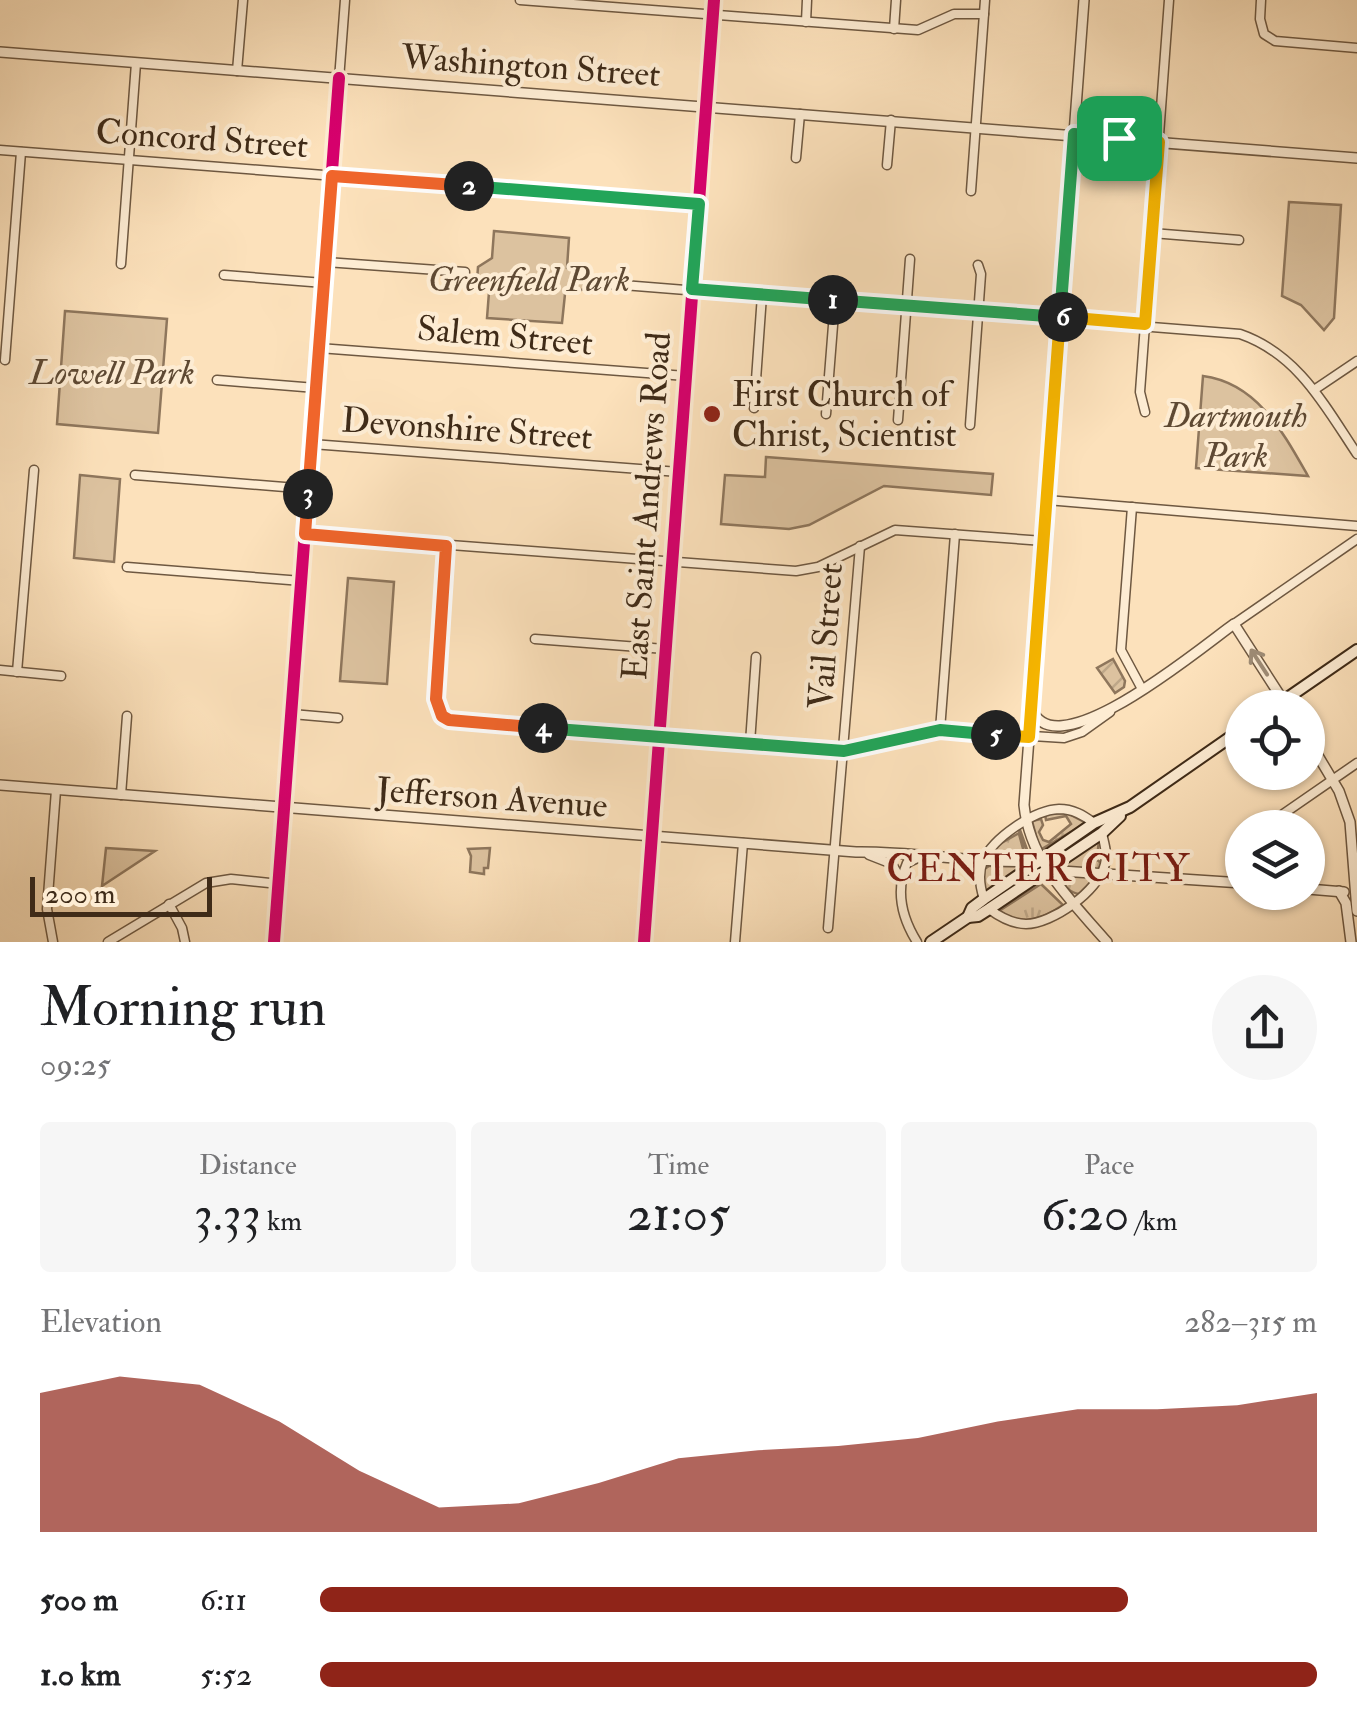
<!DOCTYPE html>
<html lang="en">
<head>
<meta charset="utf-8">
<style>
	:root { --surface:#fff; --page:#f6f6f6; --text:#202124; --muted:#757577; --accent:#8f2418 }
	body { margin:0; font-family:"IM FELL Double Pica",serif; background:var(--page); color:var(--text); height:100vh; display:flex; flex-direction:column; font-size:38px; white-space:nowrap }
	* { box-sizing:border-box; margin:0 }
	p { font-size:32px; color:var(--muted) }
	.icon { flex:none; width:55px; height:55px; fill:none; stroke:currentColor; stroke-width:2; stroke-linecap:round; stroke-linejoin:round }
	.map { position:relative; height:942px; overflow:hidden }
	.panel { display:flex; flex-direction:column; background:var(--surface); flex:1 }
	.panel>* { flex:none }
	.fabs { position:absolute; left:1225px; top:690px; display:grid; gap:20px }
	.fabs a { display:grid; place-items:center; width:100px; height:100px; border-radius:50%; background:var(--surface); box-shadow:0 2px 8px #0004; font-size:50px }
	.scale { position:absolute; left:30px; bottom:25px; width:182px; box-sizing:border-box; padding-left:10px; border:5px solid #3f2b18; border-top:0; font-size:28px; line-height:35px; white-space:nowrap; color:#3f2b18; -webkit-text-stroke:8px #fdecd3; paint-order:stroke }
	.pin { position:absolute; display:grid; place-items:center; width:85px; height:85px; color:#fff; margin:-42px; border-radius:20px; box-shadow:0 5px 15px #0006 }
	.km { position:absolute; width:50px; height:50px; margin:-25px; border-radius:50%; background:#222; color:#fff; font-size:28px; line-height:50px; text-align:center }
	.round { display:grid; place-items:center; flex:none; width:105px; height:105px; border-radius:52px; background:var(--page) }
	.head { display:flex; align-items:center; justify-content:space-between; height:170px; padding:0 40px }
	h1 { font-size:55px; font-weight:600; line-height:75px }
	.figures { display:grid; grid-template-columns:repeat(3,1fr); gap:15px; height:170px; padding:10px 40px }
	.figures div { display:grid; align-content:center; border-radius:10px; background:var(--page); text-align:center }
	.figures b { font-size:50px; font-weight:600 }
	.figures small { font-size:28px; font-weight:400 }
	.figures p { font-size:28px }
	.chart { height:280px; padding:20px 40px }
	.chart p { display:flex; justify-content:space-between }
	.chart svg { width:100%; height:180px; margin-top:10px; fill:var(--accent); opacity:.7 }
	ul { padding:0 40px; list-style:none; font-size:32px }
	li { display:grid; grid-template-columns:160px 120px 1fr; align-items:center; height:75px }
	li i { height:25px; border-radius:12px; background:var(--accent) }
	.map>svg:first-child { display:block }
	.grass { fill:url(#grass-tufts); stroke:#8e765c; stroke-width:2.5 }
	.park { fill:#dcc29f; stroke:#8e765c; stroke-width:2.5 }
	.garden { fill:url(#garden-furrows); stroke:#8e765c; stroke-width:2.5 }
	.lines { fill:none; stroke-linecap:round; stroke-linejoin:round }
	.minor-casing { stroke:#6e5841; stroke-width:11 }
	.tertiary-casing { stroke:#6e5841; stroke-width:12 }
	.secondary-casing { stroke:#3f2b18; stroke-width:14 }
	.minor { stroke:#fdecd3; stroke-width:8 }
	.tertiary { stroke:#fdecd3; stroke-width:9 }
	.secondary { stroke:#fdecd3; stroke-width:10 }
	.cycleway-casing { stroke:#fdecd3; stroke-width:19 }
	.cycleway { stroke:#d6006c; stroke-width:12 }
	.oneway { stroke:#9e8c76 }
	.split-1-casing { stroke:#fff; stroke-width:20 }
	.split-2-casing { stroke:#fff; stroke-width:20 }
	.split-3-casing { stroke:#fff; stroke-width:20 }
	.split-4-casing { stroke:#fff; stroke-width:20 }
	.split-5-casing { stroke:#fff; stroke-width:20 }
	.split-6-casing { stroke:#fff; stroke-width:20 }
	.split-7-casing { stroke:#fff; stroke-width:20 }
	.split-1 { stroke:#22a559; stroke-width:12 }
	.split-2 { stroke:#22a559; stroke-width:12 }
	.split-3 { stroke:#f0652b; stroke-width:12 }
	.split-4 { stroke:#f0652b; stroke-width:12 }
	.split-5 { stroke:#22a559; stroke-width:12 }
	.split-6 { stroke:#f5b400; stroke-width:12 }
	.split-7 { stroke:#f5b400; stroke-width:12 }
	.poi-dot { fill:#8f2418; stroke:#fdecd3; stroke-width:4 }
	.labels { text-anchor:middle; stroke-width:8; stroke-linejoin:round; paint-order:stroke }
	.street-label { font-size:35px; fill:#3f2b18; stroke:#fdecd3 }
	.park-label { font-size:35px; font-style:italic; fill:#5e4933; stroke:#fdecd3 }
	.poi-label { font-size:35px; fill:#3f2b18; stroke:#fdecd3; text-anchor:start }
	.neighbourhood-label { font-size:38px; letter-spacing:2.5px; fill:#7a1f14; stroke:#fdecd3 }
</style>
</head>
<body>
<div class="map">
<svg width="1357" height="942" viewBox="0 0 1357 942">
	<defs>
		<pattern id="grass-tufts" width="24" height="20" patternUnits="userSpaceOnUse" patternTransform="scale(2.5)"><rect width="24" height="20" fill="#dcc29f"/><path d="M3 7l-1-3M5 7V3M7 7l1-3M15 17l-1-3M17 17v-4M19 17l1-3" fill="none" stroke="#bea788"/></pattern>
		<pattern id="garden-furrows" width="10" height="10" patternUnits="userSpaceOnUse" patternTransform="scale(2.5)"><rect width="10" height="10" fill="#dcc29f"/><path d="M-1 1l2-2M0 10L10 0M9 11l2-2" fill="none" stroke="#bea788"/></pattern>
	</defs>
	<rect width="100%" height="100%" fill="#fce1bb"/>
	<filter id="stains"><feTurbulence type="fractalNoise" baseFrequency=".002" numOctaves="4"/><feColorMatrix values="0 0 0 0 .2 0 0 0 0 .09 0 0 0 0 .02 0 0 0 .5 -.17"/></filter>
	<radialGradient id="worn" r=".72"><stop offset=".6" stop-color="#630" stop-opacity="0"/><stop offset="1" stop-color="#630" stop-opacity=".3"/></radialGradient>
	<g class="grass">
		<polygon points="1067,813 1086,823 1040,850 1032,821 1041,819 1043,825 1039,832 1043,840 1049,842 1071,824 1066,816 1046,820 1045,814"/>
		<polygon points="1020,830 1029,855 1019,834 1025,856 990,856 998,845 1019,833"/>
		<polygon points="1099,839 1097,860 1102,863 1098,870 1059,867"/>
		<polygon points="989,866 1021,866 1022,868 988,893 984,892 983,870"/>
		<path d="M1067,875l29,2 -17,17c-8,-1 -16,-8 -18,-16z"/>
		<path d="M1041,884l22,21c-22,15 -41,22 -64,6z"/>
	</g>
	<g class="park">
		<polygon points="1289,202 1341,205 1334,318 1324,330 1301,305 1282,296"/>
		<polygon points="494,231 569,238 567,268 590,277 589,288 565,294 562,323 487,318 489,292 477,281 478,267 492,258"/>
		<polygon points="65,311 167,319 158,433 57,424"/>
		<path d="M1203,376c54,7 80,56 105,100l-112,-8z"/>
		<polygon points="766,457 993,474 991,495 884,486 809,525 789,529 721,524 725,475 765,477"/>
		<polygon points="80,475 120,479 114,562 74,558"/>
		<polygon points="348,578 394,582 387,684 340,681"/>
		<polygon points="106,848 155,851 102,886"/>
		<polygon points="490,848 488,868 484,868 484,874 470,872 471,856 468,849"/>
	</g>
	<polygon class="garden" points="1113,659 1125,681 1124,687 1115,693 1097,668"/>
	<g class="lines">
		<defs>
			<g id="minor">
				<polyline points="520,0 918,30 954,14 984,14"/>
				<polyline points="1261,0 1260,19 1264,34 1275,41 1357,48"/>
				<polyline points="806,22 807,0"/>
				<polyline points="894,29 896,0"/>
				<polyline points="237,71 243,0"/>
				<polyline points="0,150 699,204"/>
				<polyline points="796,158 800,114"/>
				<polyline points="887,165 891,120"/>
				<polyline points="971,191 985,0"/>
				<polyline points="1152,233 1239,240"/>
				<polyline points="326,262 465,272"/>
				<polyline points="121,264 136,63"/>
				<polyline points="224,275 324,283"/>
				<path d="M598,283l642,51c58,20 85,72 117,120"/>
				<polyline points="319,348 686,376"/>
				<polyline points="5,360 21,152"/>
				<polyline points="217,380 316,388"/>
				<polyline points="1314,390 1357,361"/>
				<polyline points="754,408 762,295"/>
				<polyline points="1145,412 1140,392 1169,0"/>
				<polyline points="826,414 835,300"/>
				<polyline points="898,420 910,259"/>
				<polyline points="970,425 981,274 978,265"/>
				<polyline points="312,444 679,472"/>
				<polyline points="135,475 309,489"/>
				<polyline points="1047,500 1357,526"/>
				<polyline points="1132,507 1121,650 1142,689"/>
				<polyline points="305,534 796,571 818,567 895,530 1044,541"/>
				<polyline points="446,545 436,699 437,709 449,720 844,751 940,730 1064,738 1082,732 1110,712"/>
				<polyline points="127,567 302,581"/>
				<polyline points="1234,624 1357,539"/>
				<polyline points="535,639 665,649"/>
				<polyline points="0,670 61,676"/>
				<polyline points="17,672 34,470"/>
				<polyline points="292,714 338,718"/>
				<polyline points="940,730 955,534"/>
				<polyline points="750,743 756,657"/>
				<polyline points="121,795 127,716"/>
				<polyline points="1263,828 1357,763"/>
				<polyline points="869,855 892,864 900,878"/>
				<path d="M984,899c-4,-12 -6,-26 -1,-38 10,-23 51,-51 76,-52 14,0 24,6 35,14"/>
				<polyline points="169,904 182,928 185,942"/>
				<path d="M989,909c11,8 23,15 37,15 26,0 73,-33 79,-60 3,-10 -1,-21 -3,-31"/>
				<polyline points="828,928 860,546"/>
				<polyline points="53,942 47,909 56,790"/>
				<polyline points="108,942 206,883 231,879 279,884"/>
				<polyline points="274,942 345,0"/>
				<polyline points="644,942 714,0"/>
				<polyline points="735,942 743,843"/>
				<path d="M917,942c-15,-24 -22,-51 -10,-79l15,-7"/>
			</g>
			<g id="tertiary">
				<path d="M1084,0l-60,805c6,58 47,95 83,137"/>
				<polyline points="0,52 1357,158"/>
				<path d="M1032,709c23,62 172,-64 202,-85l54,84"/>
				<polyline points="1308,739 1339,791 1350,822 1357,911"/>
				<path d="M0,785l856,67c60,-1 120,12 181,9"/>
				<polyline points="1046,870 1242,883"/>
				<polyline points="1308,889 1344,892"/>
				<polyline points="1339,891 1346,903 1351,942"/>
			</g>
			<g id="secondary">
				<polyline points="1273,708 1357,650"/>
				<polyline points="968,917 978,916 989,909 1102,833 1120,816"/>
				<polyline points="931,942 968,917 972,908 984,899 1094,823 1130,807 1242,729"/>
			</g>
		</defs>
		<use href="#minor" class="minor-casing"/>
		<use href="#tertiary" class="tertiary-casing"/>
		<use href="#secondary" class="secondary-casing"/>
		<use href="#minor" class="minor"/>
		<use href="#tertiary" class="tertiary"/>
		<use href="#secondary" class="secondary"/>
		<defs>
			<g id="cycleway">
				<polyline points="274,942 339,78"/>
				<polyline points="644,942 714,0"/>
			</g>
		</defs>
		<use href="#cycleway" class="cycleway-casing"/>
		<use href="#cycleway" class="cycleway"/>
	</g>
	<defs><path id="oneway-shaft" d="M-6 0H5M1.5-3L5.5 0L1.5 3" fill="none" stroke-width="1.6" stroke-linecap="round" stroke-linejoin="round" transform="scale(2.5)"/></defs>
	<use class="oneway" href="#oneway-shaft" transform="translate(1259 662) rotate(-123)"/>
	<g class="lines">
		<defs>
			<polyline id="split-1" points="833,300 1060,317 1074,134 1119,138"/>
			<polyline id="split-2" points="469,186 699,204 692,289 833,300"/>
			<polyline id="split-3" points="308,494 332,176 469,186"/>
			<polyline id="split-4" points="308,494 305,534 446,546 436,699 442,716 449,720 543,728"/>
			<polyline id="split-5" points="543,728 844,751 940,730 996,735"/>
			<polyline id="split-6" points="996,735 1029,737 1060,317 1063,317"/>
			<polyline id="split-7" points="1063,317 1145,324 1159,142 1119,138"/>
		</defs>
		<use href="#split-1" class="split-1-casing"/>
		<use href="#split-2" class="split-2-casing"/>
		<use href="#split-3" class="split-3-casing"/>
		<use href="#split-4" class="split-4-casing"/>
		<use href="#split-5" class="split-5-casing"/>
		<use href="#split-6" class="split-6-casing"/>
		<use href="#split-7" class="split-7-casing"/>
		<use href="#split-1" class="split-1"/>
		<use href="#split-2" class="split-2"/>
		<use href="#split-3" class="split-3"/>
		<use href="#split-4" class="split-4"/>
		<use href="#split-5" class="split-5"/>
		<use href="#split-6" class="split-6"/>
		<use href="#split-7" class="split-7"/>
	</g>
	<circle class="poi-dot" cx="712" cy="414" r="10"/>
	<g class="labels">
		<g class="street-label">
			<text transform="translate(531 65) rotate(4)" y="12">Washington Street</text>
			<text transform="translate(202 138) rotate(4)" y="12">Concord Street</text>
			<text transform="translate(505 335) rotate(5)" y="12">Salem Street</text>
			<text transform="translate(467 428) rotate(4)" y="12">Devonshire Street</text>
			<text transform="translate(646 506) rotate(-86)" y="12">East Saint Andrews Road</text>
			<text transform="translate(825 636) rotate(-86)" y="12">Vail Street</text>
			<text transform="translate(492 797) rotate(4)" y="12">Jefferson Avenue</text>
		</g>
		<g class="park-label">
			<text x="529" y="291">Greenfield Park</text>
			<text x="112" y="384">Lowell Park</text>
			<text x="1236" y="427">Dartmouth<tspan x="1236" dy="40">Park</tspan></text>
		</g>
		<g class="poi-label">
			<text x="732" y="406">First Church of<tspan x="732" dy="40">Christ, Scientist</tspan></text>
		</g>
		<g class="neighbourhood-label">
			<text x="1039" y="881">CENTER CITY</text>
		</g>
	</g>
	<rect width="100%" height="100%" filter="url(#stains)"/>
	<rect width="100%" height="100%" fill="url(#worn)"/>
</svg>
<div class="fabs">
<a><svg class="icon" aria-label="locate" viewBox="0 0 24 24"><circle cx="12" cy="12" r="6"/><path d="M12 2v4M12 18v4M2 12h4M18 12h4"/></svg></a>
<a><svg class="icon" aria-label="layers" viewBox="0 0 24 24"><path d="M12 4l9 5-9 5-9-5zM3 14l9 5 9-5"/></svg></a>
</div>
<div class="scale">200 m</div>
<div class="pin" style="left:1119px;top:138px;background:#1e9e55"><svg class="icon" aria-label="arrive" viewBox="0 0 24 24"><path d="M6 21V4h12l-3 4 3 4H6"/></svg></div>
<b class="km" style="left:833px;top:300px">1</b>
<b class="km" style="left:469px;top:186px">2</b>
<b class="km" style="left:308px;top:494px">3</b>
<b class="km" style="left:543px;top:728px">4</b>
<b class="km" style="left:996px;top:735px">5</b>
<b class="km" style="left:1063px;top:317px">6</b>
</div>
<section class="panel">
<div class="head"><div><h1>Morning run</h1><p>09:25</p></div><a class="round"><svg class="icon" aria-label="share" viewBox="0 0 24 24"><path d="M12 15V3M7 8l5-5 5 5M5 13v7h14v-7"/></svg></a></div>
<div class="figures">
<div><p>Distance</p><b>3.33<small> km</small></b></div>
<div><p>Time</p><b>21:05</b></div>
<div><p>Pace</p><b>6:20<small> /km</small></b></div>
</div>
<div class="chart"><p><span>Elevation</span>282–315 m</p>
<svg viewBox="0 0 160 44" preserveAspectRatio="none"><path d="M0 44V10L10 6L20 8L30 17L40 29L50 38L60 37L70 32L80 26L90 24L100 23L110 21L120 17L130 14L140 14L150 13L160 10V44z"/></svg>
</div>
<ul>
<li><b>500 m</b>6:11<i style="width:81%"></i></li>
<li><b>1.0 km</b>5:52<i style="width:100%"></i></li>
</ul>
</section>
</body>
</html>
